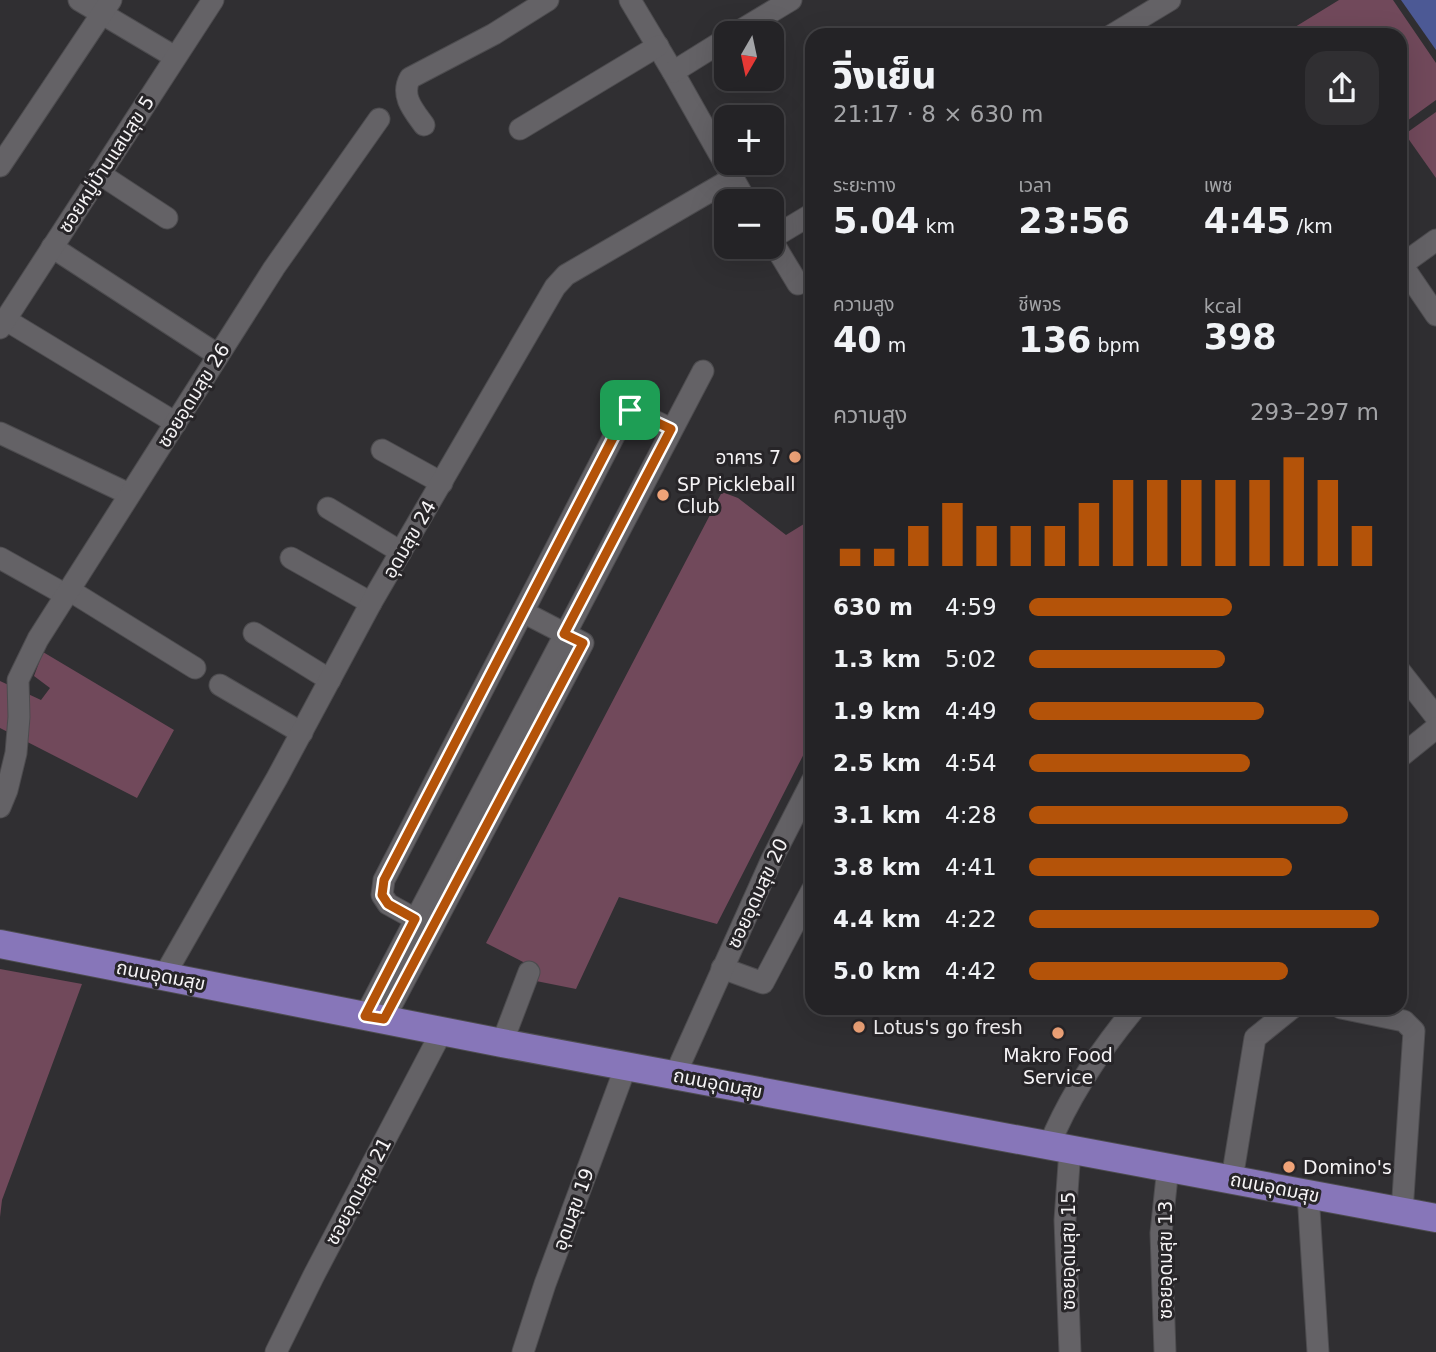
<!DOCTYPE html>
<html lang="th">
<head>
<meta charset="utf-8">
<style>
	:root { --surface:#242326; --page:#302f32; --text:#f1f3f6; --muted:#a3a4a7; --line:#414043; --accent:#b45309 }
	body { margin:0; font-family:"DejaVu Sans","Noto Sans Thai",sans-serif; background:var(--page); color:var(--text); height:100vh; display:flex; flex-direction:column; font-size:26px; white-space:nowrap }
	* { box-sizing:border-box; margin:0 }
	p { font-size:23px; color:var(--muted) }
	.icon { flex:none; width:38px; height:38px; fill:none; stroke:currentColor; stroke-width:2; stroke-linecap:round; stroke-linejoin:round }
	.map { position:relative; flex:1; overflow:hidden }
	.sheet { position:absolute; left:805px; top:28px; width:602px; height:987px; display:flex; flex-direction:column; background:var(--surface); border-radius:21px; box-shadow:0 7px 28px #0002,0 0 0 2px var(--line) }
	.sheet>* { flex:none }
	.needle { width:46px; rotate:189deg }
	.buttons { position:absolute; left:714px; top:21px; display:grid; gap:14px }
	.buttons a { display:grid; place-items:center; width:70px; height:70px; border-radius:14px; background:var(--surface); box-shadow:0 7px 28px #0002,0 0 0 2px var(--line); font-size:35px }
	.pin { position:absolute; display:grid; place-items:center; width:60px; height:60px; color:#fff; margin:-30px; border-radius:14px; box-shadow:0 4px 10px #0006 }
	.round { display:grid; place-items:center; flex:none; width:74px; height:74px; border-radius:21px; background:var(--page) }
	.overview { display:flex; align-items:center; justify-content:space-between; height:119px; padding:0 28px }
	h1 { font-size:38px; font-weight:800; line-height:52px }
	.stats { display:grid; grid-template-columns:repeat(3,1fr); gap:10px; height:119px; padding:7px 28px }
	.stats div { display:grid; align-content:center }
	.stats b { font-size:35px; font-weight:800 }
	.stats small { font-size:19px; font-weight:400 }
	.stats p { font-size:19px }
	.chart { height:196px; padding:14px 28px }
	.chart p { display:flex; justify-content:space-between }
	.chart svg { width:100%; height:126px; margin-top:7px; stroke:var(--accent); stroke-width:6 }
	ul { padding:0 28px; list-style:none; font-size:23px }
	li { display:grid; grid-template-columns:112px 84px 1fr; align-items:center; height:52px }
	li i { height:18px; border-radius:9px; background:var(--accent) }
	.map>svg:first-child { display:block }
	.green { fill:#71495b }
	.water { fill:#4c5995 }
	.lines { fill:none; stroke-linecap:round; stroke-linejoin:round }
	.minor-casing { stroke:#4d4c4f; stroke-width:23 }
	.major-casing { stroke:#4d4c4f; stroke-width:30 }
	.minor { stroke:#646266; stroke-width:21 }
	.major { stroke:#8776b9; stroke-width:28 }
	.route-casing { stroke:#fff; stroke-width:14 }
	.route { stroke:#b45309; stroke-width:9 }
	.poi-dot { fill:#efa378; stroke:#272528; stroke-width:2.5 }
	.labels { text-anchor:middle; stroke-width:6; stroke-linejoin:round; paint-order:stroke }
	.street-label { font-size:19px; fill:#f5f3f5; stroke:#272528 }
	.poi-label { font-size:19px; fill:#f5f3f5; stroke:#272528; text-anchor:start }
</style>
</head>
<body>
<div class="map">
<svg width="1436" height="1352" viewBox="0 0 1436 1352">
	<rect width="100%" height="100%" fill="#302f32"/>
	<g class="green">
		<polygon points="1339,0 1393,0 1436,63 1436,100 1400,126 1400,35 1282,35"/>
		<polygon points="1436,112 1436,178 1405,134"/>
		<polygon points="722,492 738,498 786,535 812,519 812,738 717,924 619,897 576,989 521,978 527,964 486,943"/>
		<polygon points="43,652 174,730 137,798 0,728 0,681 41,700 50,688 34,676"/>
		<polygon points="0,969 82,984 2,1200 0,1217"/>
	</g>
	<polygon class="water" points="1401,0 1436,0 1436,50"/>
	<g class="lines">
		<defs>
			<g id="minor">
				<polyline points="79,0 175,57"/>
				<polyline points="630,0 673,72 746,201"/>
				<polyline points="736,33 791,0"/>
				<polyline points="1112,35 1170,0"/>
				<polyline points="673,72 726,39"/>
				<path d="M424,125c-10,-14 -24,-29 -14,-47l84,-44 54,-34"/>
				<polyline points="520,129 658,46"/>
				<polyline points="0,166 111,0"/>
				<polyline points="100,174 167,218"/>
				<polyline points="772,238 812,214"/>
				<polyline points="772,241 798,284"/>
				<polyline points="52,247 218,355"/>
				<polyline points="1402,265 1436,315"/>
				<polyline points="1400,266 1436,240"/>
				<polyline points="6,320 176,423"/>
				<polyline points="0,328 213,0"/>
				<polyline points="0,433 129,494"/>
				<polyline points="382,450 442,483"/>
				<polyline points="328,508 401,552"/>
				<polyline points="0,558 66,595"/>
				<polyline points="291,558 371,603"/>
				<polyline points="69,590 195,668"/>
				<polyline points="254,633 330,680"/>
				<polyline points="1400,671 1436,717"/>
				<polyline points="220,685 302,733"/>
				<polyline points="1400,757 1436,728"/>
				<polyline points="0,807 7,790 16,753 19,717 18,680 38,639 274,268 379,119"/>
				<polyline points="415,919 388,904 382,895 384,880 627,411 632,410 671,429"/>
				<polyline points="722,968 763,983 812,890"/>
				<polyline points="164,976 277,778 371,603 555,287 566,275 733,178"/>
				<polyline points="1341,1008 1404,1021 1414,1031 1402,1212"/>
				<polyline points="365,1016 703,371"/>
				<polyline points="384,1019 583,643 523,612"/>
				<polyline points="502,1043 529,972"/>
				<polyline points="675,1075 772,859 812,781"/>
				<path d="M1049,1146c19,-48 53,-98 86,-138"/>
				<polyline points="1232,1179 1255,1038 1292,1008"/>
				<polyline points="1308,1193 1318,1352"/>
				<polyline points="276,1352 314,1275 442,1031"/>
				<polyline points="523,1352 545,1284 626,1066"/>
				<polyline points="1070,1352 1065,1220 1070,1150"/>
				<polyline points="1165,1352 1161,1233 1168,1167"/>
			</g>
			<polyline id="major" points="0,944 502,1043 1436,1218"/>
		</defs>
		<use href="#minor" class="minor-casing"/>
		<use href="#major" class="major-casing"/>
		<use href="#minor" class="minor"/>
		<use href="#major" class="major"/>
	</g>
	<g class="lines">
		<defs>
			<polygon id="route" points="630,410 671,429 564,634 583,643 384,1019 365,1016 415,919 388,904 382,895 384,880 627,411"/>
		</defs>
		<use href="#route" class="route-casing"/>
		<use href="#route" class="route"/>
	</g>
	<g class="poi-dot">
		<circle cx="795" cy="457" r="7"/>
		<circle cx="663" cy="495" r="7"/>
		<circle cx="859" cy="1027" r="7"/>
		<circle cx="1058" cy="1033" r="7"/>
		<circle cx="1289" cy="1167" r="7"/>
	</g>
	<g class="labels">
		<g class="street-label">
			<text transform="translate(106 164) rotate(-57)" y="7">ซอยหมู่บ้านแสนสุข 5</text>
			<text transform="translate(193 395) rotate(-58)" y="7">ซอยอุดมสุข 26</text>
			<text transform="translate(409 539) rotate(-60)" y="7">อุดมสุข 24</text>
			<text transform="translate(757 893) rotate(-65)" y="7">ซอยอุดมสุข 20</text>
			<text transform="translate(161 975) rotate(11)" y="7">ถนนอุดมสุข</text>
			<text transform="translate(718 1083) rotate(11)" y="7">ถนนอุดมสุข</text>
			<text transform="translate(1275 1187) rotate(11)" y="7">ถนนอุดมสุข</text>
			<text transform="translate(358 1191) rotate(-62)" y="7">ซอยอุดมสุข 21</text>
			<text transform="translate(573 1209) rotate(-70)" y="7">อุดมสุข 19</text>
			<text transform="translate(1068 1251) rotate(-90)" y="7">ซอยอุดมสุข 15</text>
			<text transform="translate(1165 1260) rotate(-90)" y="7">ซอยอุดมสุข 13</text>
		</g>
		<g class="poi-label">
			<text x="781" y="464" text-anchor="end">อาคาร 7</text>
			<text x="677" y="491">SP Pickleball<tspan x="677" dy="22">Club</tspan></text>
			<text x="873" y="1034">Lotus's go fresh</text>
			<text x="1058" y="1062" text-anchor="middle">Makro Food<tspan x="1058" dy="22">Service</tspan></text>
			<text x="1303" y="1174">Domino's</text>
		</g>
	</g>
</svg>
<div class="buttons">
<a><svg class="needle" viewBox="-14 -14 28 28"><path d="M0-13l5 13h-10z" fill="#e53935"/><path d="M0 13l5-13h-10z" fill="#a3a4a7"/></svg></a>
<a>+</a>
<a>−</a>
</div>
<div class="pin" style="left:630px;top:410px;background:#1e9e55"><svg class="icon" aria-label="arrive" viewBox="0 0 24 24"><path d="M6 21V4h12l-3 4 3 4H6"/></svg></div>
<section class="sheet">
<div class="overview"><div><h1>วิ่งเย็น</h1><p>21:17 · 8 × 630 m</p></div><a class="round"><svg class="icon" aria-label="share" viewBox="0 0 24 24"><path d="M12 15V3M7 8l5-5 5 5M5 13v7h14v-7"/></svg></a></div>
<div class="stats">
<div><p>ระยะทาง</p><b>5.04<small> km</small></b></div>
<div><p>เวลา</p><b>23:56</b></div>
<div><p>เพซ</p><b>4:45<small> /km</small></b></div>
</div>
<div class="stats">
<div><p>ความสูง</p><b>40<small> m</small></b></div>
<div><p>ชีพจร</p><b>136<small> bpm</small></b></div>
<div><p>kcal</p><b>398</b></div>
</div>
<div class="chart"><p><span>ความสูง</span>293–297 m</p>
<svg viewBox="0 0 160 44" preserveAspectRatio="none"><path d="M5 44V38M15 44V38M25 44V30M35 44V22M45 44V30M55 44V30M65 44V30M75 44V22M85 44V14M95 44V14M105 44V14M115 44V14M125 44V14M135 44V6M145 44V14M155 44V30"/></svg>
</div>
<ul>
<li><b>630 m</b>4:59<i style="width:58%"></i></li>
<li><b>1.3 km</b>5:02<i style="width:56%"></i></li>
<li><b>1.9 km</b>4:49<i style="width:67%"></i></li>
<li><b>2.5 km</b>4:54<i style="width:63%"></i></li>
<li><b>3.1 km</b>4:28<i style="width:91%"></i></li>
<li><b>3.8 km</b>4:41<i style="width:75%"></i></li>
<li><b>4.4 km</b>4:22<i style="width:100%"></i></li>
<li><b>5.0 km</b>4:42<i style="width:74%"></i></li>
</ul>
</section>
</div>
</body>
</html>
